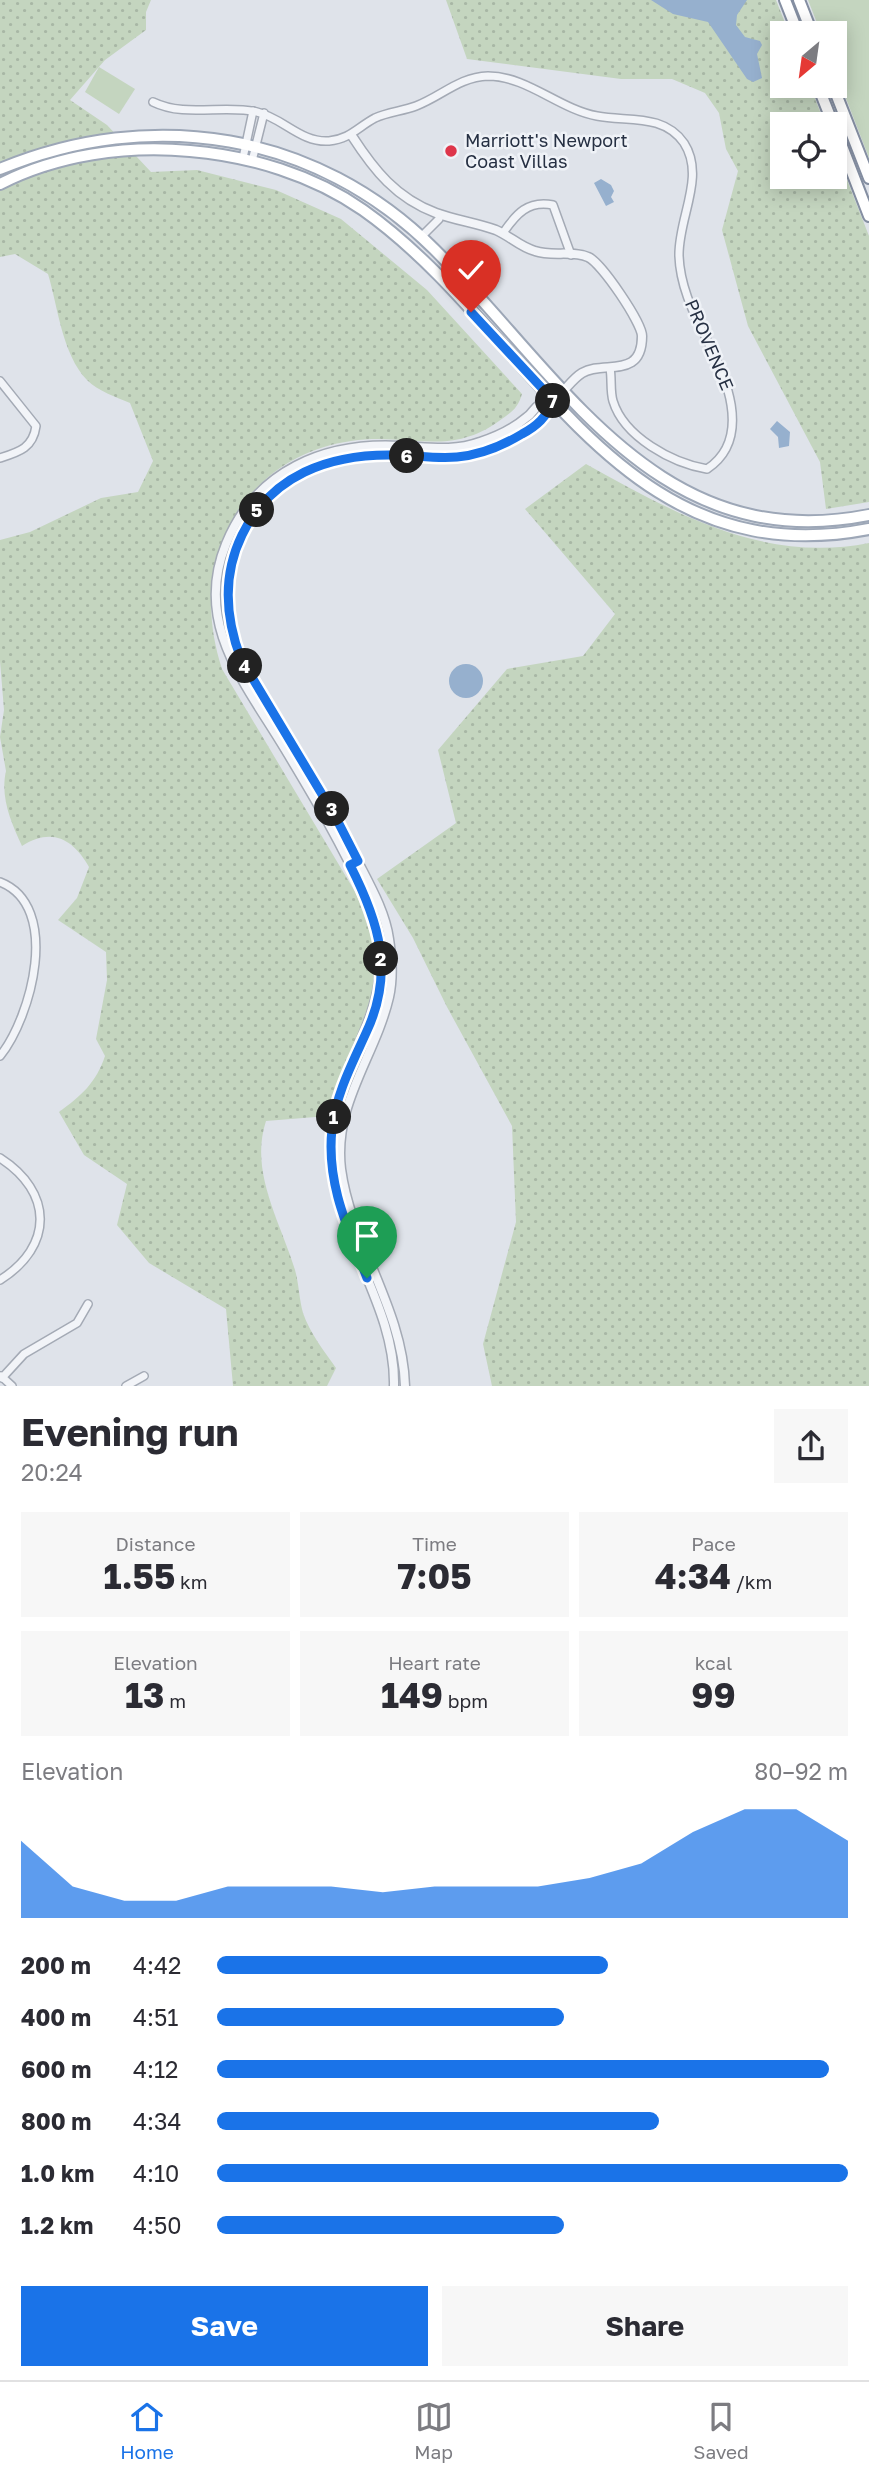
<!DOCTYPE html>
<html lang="en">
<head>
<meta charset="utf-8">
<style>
	:root { --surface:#fff; --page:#f7f7f7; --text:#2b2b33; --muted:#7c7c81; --line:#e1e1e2; --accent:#1a73e8 }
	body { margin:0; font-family:"Golos Text",sans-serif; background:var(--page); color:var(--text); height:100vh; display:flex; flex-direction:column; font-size:26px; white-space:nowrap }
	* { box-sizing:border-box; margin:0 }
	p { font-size:23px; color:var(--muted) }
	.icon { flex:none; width:38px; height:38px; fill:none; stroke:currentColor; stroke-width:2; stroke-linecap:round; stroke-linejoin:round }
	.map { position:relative; height:1386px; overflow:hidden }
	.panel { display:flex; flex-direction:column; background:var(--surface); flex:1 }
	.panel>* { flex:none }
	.needle { width:46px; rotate:209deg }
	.fabs { position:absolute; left:770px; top:21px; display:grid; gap:14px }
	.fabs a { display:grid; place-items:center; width:77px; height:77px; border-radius:0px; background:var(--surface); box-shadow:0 4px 18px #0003; font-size:35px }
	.pin { position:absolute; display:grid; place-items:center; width:60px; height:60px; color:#fff; margin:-72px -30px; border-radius:50% 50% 50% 0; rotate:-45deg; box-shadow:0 0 7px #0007 }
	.pin .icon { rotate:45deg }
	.km { position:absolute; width:35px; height:35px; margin:-18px; border-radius:50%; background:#222; color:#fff; font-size:19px; line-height:35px; text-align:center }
	.round { display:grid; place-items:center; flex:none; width:74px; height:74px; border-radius:0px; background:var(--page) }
	.head { display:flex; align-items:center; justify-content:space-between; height:119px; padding:0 21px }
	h1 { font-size:38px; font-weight:700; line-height:52px }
	.stats { display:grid; grid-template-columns:repeat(3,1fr); gap:10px; height:119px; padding:7px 21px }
	.stats div { display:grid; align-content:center; border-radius:0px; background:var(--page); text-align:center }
	.stats b { font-size:35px; font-weight:700 }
	.stats small { font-size:19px; font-weight:400 }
	.stats p { font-size:19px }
	.chart { height:196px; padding:14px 21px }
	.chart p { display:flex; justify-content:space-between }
	.chart svg { width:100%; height:126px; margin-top:7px; fill:var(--accent); opacity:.7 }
	.cta { display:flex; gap:14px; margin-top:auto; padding:14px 21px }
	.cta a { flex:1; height:80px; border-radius:0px; background:var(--accent); color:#fff; font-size:28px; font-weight:700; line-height:80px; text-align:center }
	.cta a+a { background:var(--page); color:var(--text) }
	ul { padding:0 21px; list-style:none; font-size:23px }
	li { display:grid; grid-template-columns:112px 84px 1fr; align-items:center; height:52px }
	li i { height:18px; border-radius:9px; background:var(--accent) }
	.menu { display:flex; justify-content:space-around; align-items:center; height:98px; border-top:2px solid var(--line); background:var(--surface); font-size:19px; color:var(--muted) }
	.menu a { display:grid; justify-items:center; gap:4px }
	.menu .active { color:var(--accent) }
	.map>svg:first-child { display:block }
	.grass { fill:url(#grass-dots) }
	.park { fill:#c4d5bf }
	.water { fill:#96b0ce }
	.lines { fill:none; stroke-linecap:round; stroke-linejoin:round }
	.minor-casing { stroke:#a4aab5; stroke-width:10 }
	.tertiary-casing { stroke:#a4aab5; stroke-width:11 }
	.primary-casing { stroke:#9da7b7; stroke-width:14 }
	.trunk-casing { stroke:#858fa2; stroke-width:14 }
	.minor { stroke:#f2f4f8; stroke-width:7 }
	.tertiary { stroke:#f2f4f8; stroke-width:8 }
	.primary { stroke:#fff; stroke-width:10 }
	.trunk { stroke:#fff; stroke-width:10 }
	.route-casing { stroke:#fff; stroke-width:14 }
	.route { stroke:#1a73e8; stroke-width:9 }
	.poi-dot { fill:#de354a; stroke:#eff2f7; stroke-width:2.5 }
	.labels { text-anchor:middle; stroke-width:5; stroke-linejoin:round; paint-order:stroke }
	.poi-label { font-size:18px; fill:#263043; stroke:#eff2f7; text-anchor:start }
	.street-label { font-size:18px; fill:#263043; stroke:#eff2f7 }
</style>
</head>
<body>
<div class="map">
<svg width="869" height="1386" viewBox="0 0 869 1386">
	<defs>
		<pattern id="grass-dots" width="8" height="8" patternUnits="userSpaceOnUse" patternTransform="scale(1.75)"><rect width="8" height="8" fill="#c4d5bf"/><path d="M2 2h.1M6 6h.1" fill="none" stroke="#a8b7a5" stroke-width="1.8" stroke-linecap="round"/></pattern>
	</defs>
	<rect width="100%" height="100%" fill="#dfe3ea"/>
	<g class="grass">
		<path d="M0,0h151l-5,12v18l-41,30 -35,40 37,25 44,47 46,-2 79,20 65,29 86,71 95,104c-4,14 -10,18 -23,27 -51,37 -92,11 -148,20 -56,8 -103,41 -125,94 -19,46 -19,87 -4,134l135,226 15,44 2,51 -46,126 -62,5c-17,51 15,102 29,149 4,14 4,29 8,43 7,20 21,38 33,55l-9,18h-94l-7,-77 -77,-46 -32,-38 10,-41 -43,-29 -25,-43c22,-16 37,-29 46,-56l-9,-17 11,-59 -1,-28 -48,-32 19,-22 12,-31c-16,-28 -37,-40 -67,-21 -11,-24 -22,-49 -16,-75l-6,-34 4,-27 -4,-49v-121l30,-8 71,-34 37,-6 15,-31 -23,-58c-14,-6 -32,-12 -43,-23 -25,-26 -29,-73 -39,-106l-33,-20 -15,3z"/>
		<polygon points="446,0 776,0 789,33 782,33 782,86 810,86 825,124 782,124 782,177 835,177 835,149 869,236 869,502 826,509 820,462 748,326 722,230 738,171 726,149 719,113 705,93 672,79 621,79 467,59"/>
		<path d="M586,464c88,49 178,100 283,79v843h-377l-9,-42 33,-122 -4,-96 -65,-119 -34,-69 -36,-59 79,-56 -18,-73 69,-81 76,-13 32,-42 -90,-105z"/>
	</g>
	<g class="park">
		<polygon points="808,0 869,0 869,158 835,70 835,33 821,33"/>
		<polygon points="99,67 135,89 119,114 85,92"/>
	</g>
	<g class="water">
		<polygon points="651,0 747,0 737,15 736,25 745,37 760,41 762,45 757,54 762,78 753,82 747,79 708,22 673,14"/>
		<polygon points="601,179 611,185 614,191 611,197 614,202 606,206 594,183"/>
		<polygon points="777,421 790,432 789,446 779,448 778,437 770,429"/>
		<circle cx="466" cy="681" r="17"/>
	</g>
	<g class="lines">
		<defs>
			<g id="minor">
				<path d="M153,102c33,16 70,2 104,10 26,6 44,31 72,29 21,-2 29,-14 46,-23 13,-6 28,-7 41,-12 26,-10 43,-29 72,-30 39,0 71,33 109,40 30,6 66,-3 87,27 22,34 -6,75 -5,113 1,28 13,55 26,80 20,38 49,102 2,133 -35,-6 -83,-32 -94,-68 -3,-10 -1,-22 -3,-33"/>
				<polyline points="243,158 253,111"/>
				<polyline points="252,161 264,113"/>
				<path d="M503,233c13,-19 25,-33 50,-28l18,50"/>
				<polyline points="421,237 439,219 439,214"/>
				<path d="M0,381l36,45c-3,22 -17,26 -36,32"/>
				<path d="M0,882c62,24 31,136 0,174"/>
				<path d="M0,1158c53,34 54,88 0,122"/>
				<polyline points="1,1376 12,1386"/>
				<polyline points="2,1378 24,1354 77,1323 88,1304"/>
				<polyline points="126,1386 144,1376"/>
			</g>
			<g id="tertiary">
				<path d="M352,136c22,34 44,62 84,77 19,7 40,10 60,17 14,6 24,17 39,21 17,6 37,-1 53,6 13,5 54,66 54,79 0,44 -38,24 -60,37 -10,6 -17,18 -26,25 -5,3 -12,3 -17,7 -5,3 -7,9 -12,12 -14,12 -31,20 -47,25 -27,10 -53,5 -80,4 -75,-4 -144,24 -174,98 -33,80 20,140 59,205 29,48 58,97 81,149 46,104 -32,152 -35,248 -3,85 65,155 63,240"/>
				<path d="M405,1386c-2,-77 -54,-142 -64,-217 -8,-65 34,-112 48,-172 4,-18 3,-39 0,-58 -4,-29 -21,-57 -34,-83 -34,-68 -74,-133 -114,-197 -16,-42 -19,-83 1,-124 29,-60 87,-81 151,-80 21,0 42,4 64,2 23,-2 45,-11 65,-23 15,-8 25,-17 31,-34"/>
			</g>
			<g id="primary">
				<path d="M0,169c152,-63 316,-37 434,80 128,127 222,308 435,266"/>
				<path d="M0,184c57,-29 126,-39 190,-33 60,5 123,24 173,59 170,120 252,368 506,319"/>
			</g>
			<g id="trunk">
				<polyline points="785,0 798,33"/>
				<polyline points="799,0 812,33"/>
				<polyline points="818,86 833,124"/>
				<polyline points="833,86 869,178"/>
				<polyline points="835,128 869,216"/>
			</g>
		</defs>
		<use href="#minor" class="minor-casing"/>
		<use href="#tertiary" class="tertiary-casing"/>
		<use href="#primary" class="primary-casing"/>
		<use href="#trunk" class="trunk-casing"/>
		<use href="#minor" class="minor"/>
		<use href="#tertiary" class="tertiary"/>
		<use href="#primary" class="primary"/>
		<use href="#trunk" class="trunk"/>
	</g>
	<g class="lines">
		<defs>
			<path id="route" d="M367,1278c-19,-49 -41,-95 -35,-149 4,-35 20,-65 34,-96 29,-61 13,-111 -16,-168l8,-4 -23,-45 -94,-157c-16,-42 -19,-83 1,-124 29,-60 87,-81 151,-80 21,0 42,4 64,2 23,-2 45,-11 65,-23 15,-8 25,-17 31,-34l-82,-88"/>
		</defs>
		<use href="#route" class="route-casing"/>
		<use href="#route" class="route"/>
	</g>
	<circle class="poi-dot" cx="451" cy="151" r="7"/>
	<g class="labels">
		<g class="poi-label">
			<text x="465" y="147">Marriott's Newport<tspan x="465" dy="21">Coast Villas</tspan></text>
		</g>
		<g class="street-label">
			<text transform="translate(709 345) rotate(67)" y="6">PROVENCE</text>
		</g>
	</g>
</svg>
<div class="fabs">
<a><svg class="needle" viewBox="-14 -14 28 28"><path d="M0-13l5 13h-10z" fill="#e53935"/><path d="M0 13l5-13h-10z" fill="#7c7c81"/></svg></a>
<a><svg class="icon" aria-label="locate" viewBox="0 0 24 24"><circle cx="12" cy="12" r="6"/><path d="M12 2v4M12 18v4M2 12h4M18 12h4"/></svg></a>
</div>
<div class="pin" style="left:367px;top:1278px;background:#1e9e55"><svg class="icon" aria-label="arrive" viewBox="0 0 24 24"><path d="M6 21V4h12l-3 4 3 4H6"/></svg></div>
<div class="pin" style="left:471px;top:312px;background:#d93025"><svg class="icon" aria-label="check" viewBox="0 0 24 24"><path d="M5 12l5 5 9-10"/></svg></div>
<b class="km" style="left:334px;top:1117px">1</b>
<b class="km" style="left:381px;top:959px">2</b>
<b class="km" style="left:332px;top:809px">3</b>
<b class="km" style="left:245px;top:666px">4</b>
<b class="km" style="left:257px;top:510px">5</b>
<b class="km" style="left:407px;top:456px">6</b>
<b class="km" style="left:553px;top:401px">7</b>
</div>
<section class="panel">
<div class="head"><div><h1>Evening run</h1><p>20:24</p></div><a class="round"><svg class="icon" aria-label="share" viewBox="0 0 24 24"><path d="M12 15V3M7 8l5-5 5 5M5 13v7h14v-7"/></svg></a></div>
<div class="stats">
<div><p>Distance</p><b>1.55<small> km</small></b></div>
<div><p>Time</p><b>7:05</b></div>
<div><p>Pace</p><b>4:34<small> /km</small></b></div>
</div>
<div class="stats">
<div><p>Elevation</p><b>13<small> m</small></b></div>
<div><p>Heart rate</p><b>149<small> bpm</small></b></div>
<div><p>kcal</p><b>99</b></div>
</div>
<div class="chart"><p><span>Elevation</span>80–92 m</p>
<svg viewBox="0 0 160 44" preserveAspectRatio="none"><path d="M0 44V17L10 33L20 38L30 38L40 33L50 33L60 33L70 35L80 33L90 33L100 33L110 30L120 25L130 14L140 6L150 6L160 17V44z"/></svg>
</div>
<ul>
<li><b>200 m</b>4:42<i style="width:62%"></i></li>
<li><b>400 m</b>4:51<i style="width:55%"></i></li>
<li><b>600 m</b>4:12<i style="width:97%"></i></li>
<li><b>800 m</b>4:34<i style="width:70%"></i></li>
<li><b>1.0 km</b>4:10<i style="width:100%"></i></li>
<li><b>1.2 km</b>4:50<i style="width:55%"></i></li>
</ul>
<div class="cta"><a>Save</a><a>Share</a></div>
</section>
<nav class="menu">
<a class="active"><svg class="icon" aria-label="home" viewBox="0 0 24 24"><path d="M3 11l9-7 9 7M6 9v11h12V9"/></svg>Home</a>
<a><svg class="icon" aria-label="map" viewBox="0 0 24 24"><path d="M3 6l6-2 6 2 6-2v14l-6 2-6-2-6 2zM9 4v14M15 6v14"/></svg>Map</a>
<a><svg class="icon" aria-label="saved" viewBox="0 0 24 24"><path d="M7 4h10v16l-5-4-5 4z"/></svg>Saved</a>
</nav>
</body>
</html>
